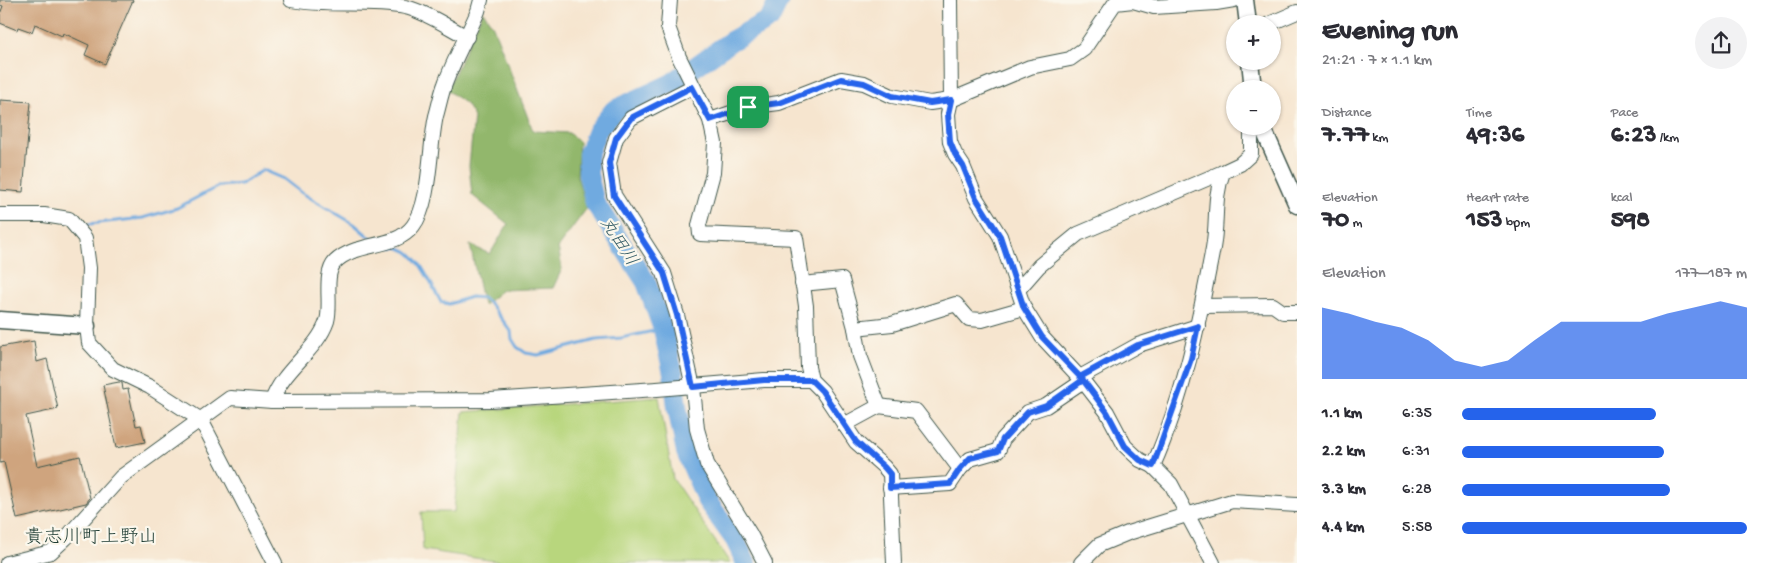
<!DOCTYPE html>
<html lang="en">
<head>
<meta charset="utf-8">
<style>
	:root { --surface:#fff; --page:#f2f2f3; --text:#2b2b33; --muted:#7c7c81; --accent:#2563eb }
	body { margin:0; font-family:"Gochi Hand","Klee One",sans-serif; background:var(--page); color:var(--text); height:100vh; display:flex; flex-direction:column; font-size:19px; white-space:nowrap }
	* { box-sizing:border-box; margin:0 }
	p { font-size:16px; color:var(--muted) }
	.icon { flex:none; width:28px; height:28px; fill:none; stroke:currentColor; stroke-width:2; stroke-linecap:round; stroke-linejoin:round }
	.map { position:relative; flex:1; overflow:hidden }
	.sheet { display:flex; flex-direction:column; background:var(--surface); width:475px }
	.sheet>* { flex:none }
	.controls { position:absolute; left:1226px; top:15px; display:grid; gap:10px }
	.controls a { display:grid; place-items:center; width:55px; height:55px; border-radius:50%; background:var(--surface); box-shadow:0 1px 4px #0004; font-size:25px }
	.pin { position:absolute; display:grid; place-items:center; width:42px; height:42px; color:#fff; margin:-21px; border-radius:10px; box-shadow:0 2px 8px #0006 }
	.round { display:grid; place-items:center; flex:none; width:52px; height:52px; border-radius:26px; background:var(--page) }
	.head { display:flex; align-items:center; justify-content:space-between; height:85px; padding:0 25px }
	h1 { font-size:28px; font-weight:700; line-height:38px }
	.metrics { display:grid; grid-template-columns:repeat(3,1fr); gap:8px; height:85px; padding:5px 25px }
	.metrics div { display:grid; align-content:center }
	.metrics b { font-size:25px; font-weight:700 }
	.metrics small { font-size:14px; font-weight:400 }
	.metrics p { font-size:14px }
	.chart { height:140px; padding:10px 25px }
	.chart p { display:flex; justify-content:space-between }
	.chart svg { width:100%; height:90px; margin-top:5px; fill:var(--accent); opacity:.7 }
	ul { padding:0 25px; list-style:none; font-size:16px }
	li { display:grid; grid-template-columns:80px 60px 1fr; align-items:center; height:38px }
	li i { height:12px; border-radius:6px; background:var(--accent) }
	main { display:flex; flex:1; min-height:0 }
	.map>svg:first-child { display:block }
	.green { fill:#b8d67d; stroke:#6c8a58 }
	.forest { fill:#92b76c; stroke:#587a50 }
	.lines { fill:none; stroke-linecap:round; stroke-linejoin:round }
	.stream { stroke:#70aae0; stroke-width:3 }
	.river { stroke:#70aae0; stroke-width:20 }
	.building { fill:#cfa47e }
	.minor-casing { stroke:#3f564b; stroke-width:16 }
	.tertiary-casing { stroke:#3f564b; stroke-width:19 }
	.minor { stroke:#fff; stroke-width:14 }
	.tertiary { stroke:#fff; stroke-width:16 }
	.route-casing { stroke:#fff; stroke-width:10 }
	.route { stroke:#2563eb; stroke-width:6 }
	.labels { text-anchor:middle; stroke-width:4.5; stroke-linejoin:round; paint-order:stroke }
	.water-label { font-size:18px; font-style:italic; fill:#375e68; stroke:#fbf7ec }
	.quarter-label { font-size:19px; fill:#1f3d34; stroke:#fbf7ec }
</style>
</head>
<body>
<main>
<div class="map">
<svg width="1297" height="563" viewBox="0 0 1297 563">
	<rect width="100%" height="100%" fill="#fbf7ec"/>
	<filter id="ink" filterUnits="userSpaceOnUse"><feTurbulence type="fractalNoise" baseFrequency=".02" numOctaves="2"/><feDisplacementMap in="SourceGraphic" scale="10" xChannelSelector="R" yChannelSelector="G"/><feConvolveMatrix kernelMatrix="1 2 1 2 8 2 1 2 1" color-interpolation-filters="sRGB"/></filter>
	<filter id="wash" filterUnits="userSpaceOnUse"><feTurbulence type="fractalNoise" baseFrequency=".0096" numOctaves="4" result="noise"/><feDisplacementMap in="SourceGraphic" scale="20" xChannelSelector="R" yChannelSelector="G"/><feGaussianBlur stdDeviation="1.12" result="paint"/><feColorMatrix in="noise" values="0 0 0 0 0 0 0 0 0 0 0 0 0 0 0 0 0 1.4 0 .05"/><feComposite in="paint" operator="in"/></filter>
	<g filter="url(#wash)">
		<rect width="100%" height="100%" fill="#f6e5cf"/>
		<polygon class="green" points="659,397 673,479 730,563 508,563 423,550 421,512 454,512 463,412"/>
		<polygon class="forest" points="483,11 493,26 533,131 569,133 579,142 577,176 587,208 558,247 562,269 553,288 502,290 483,305 470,245 490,254 508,224 472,195 469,166 474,117 466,104 447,90"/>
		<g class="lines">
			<g class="stream">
				<polyline points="89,224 143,218 177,208 219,186 241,184 263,170 284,179 302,193 354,224 368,236 376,240"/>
				<path d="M391,247c3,0 8,0 11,2 18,6 30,38 39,53l8,2 22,-7 12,1 7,6 21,27 1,8 5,8 9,6 12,2 58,-15 25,-2 42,-9"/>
			</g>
			<polyline class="river" points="746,563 735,540 707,501 686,452 677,407 673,373 663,329 646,282 595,203 588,175 588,154 597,131 614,110 672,83 731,41 770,19 779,0"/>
		</g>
		<g id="blocks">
			<g class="building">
				<polygon points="0,0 133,0 105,64 85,55 89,45 63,33 62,36 35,24 32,32 18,27 17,30 0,23 0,14 3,6 0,5"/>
				<polygon points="0,100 31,102 23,192 0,190"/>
				<polygon points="34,341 37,362 47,359 58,409 26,416 37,466 80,456 90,498 86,503 17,519 4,462 0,463 0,347"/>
				<polygon points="119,382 122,383 123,390 128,389 136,426 141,425 145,442 116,448 103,385"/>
			</g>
		</g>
	</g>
	<g filter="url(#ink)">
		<use href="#blocks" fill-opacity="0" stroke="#3f564b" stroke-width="1"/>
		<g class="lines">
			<defs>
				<g id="minor">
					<path d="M291,0c37,7 77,0 114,7 21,5 43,20 62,30"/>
					<polyline points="670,0 668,27 679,57 710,120 715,143 713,173 699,225 700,234 796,238 806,306 808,367 811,380 822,391 856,442 884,467 890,474 894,563"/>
					<polyline points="950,0 951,100 948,114 950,142 955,154 963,166 976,198 1000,236 1024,308 1042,337 1083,381 1107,412 1125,446 1140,460 1153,466 1171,484 1213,563"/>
					<polyline points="1269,24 1297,12"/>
					<polyline points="692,87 631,118 616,138 609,163 614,195 664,273 677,315 693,387 697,429 707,464 750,534 765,563"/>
					<polyline points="710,120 748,107 779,103 841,79 864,83 892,96 930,103 951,100 1030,67 1070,59 1084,49 1115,3 1133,1 1154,7 1216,3 1234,0"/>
					<polyline points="0,215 44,215 69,219 85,238 89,268 87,326 89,343 113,369 150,387 201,420 275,563"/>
					<polyline points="802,284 842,280 855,328 892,324 956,304 969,319 982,320 1024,308"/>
					<polyline points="1018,290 1039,266 1078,234 1223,172"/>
					<polyline points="1202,306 1273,305 1283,312 1297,312"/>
					<polyline points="855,328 860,356 879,406"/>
					<polyline points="1080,377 1138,345 1198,326"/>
					<path d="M272,401c10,-31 45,-50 55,-80 5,-17 -4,-46 8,-59 21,-21 60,-12 78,-36 18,-23 16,-79 23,-110 3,-10 5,-22 9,-32 9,-25 23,-49 33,-73l3,-11"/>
					<polyline points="844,425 879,406 916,411 960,469"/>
					<path d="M1153,466c31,-70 46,-144 60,-218 5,-27 0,-49 10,-76l17,-8 11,-10v-19l4,-9"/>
					<polyline points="890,488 950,484 960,469 970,459 998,451 1003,439 1028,412 1046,406 1083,381"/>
					<polyline points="7,563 51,552 66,538 121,477 230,398 272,401 491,400 657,389 764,380 811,380"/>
					<polyline points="1081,563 1099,545 1128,533 1232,501 1297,505"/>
				</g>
				<g id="tertiary">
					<polyline points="1245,0 1248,24"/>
					<polyline points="1250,61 1253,89"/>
					<polyline points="1262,126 1297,205"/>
					<polyline points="0,320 87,326"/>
				</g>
			</defs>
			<use href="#minor" class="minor-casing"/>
			<use href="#tertiary" class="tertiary-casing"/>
			<use href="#minor" class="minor"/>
			<use href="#tertiary" class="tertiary"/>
		</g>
	</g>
	<g class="lines" filter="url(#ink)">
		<defs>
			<polyline id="route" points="748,107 710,120 692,87 631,118 616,138 609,163 614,196 664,273 677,315 693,387 764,380 811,380 822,391 856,442 884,467 890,474 890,488 950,484 960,469 970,458 998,451 1003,439 1028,412 1046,406 1083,380 1080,377 1138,345 1198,326 1191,359 1153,466 1140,460 1125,446 1107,412 1083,380 1042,337 1024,308 1000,236 976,198 963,166 955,154 950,142 948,114 951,100 930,103 892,96 864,83 841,79 779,103 748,107"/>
		</defs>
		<use href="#route" class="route-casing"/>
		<use href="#route" class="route"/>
	</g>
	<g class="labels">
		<g class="water-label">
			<text transform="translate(620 241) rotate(57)" y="6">丸田川</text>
		</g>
		<g class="quarter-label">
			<text x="91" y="542">貴志川町上野山</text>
		</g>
	</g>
</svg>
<div class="controls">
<a>+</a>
<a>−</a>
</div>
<div class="pin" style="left:748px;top:107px;background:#1e9e55"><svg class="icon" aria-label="arrive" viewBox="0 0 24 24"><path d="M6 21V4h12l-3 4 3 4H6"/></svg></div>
</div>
<section class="sheet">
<div class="head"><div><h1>Evening run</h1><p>21:21 · 7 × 1.1 km</p></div><a class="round"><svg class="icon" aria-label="share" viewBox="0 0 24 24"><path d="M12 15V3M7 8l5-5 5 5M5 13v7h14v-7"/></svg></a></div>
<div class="metrics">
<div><p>Distance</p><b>7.77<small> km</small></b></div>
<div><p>Time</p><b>49:36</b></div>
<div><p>Pace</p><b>6:23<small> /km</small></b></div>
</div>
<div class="metrics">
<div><p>Elevation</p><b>70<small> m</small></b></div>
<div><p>Heart rate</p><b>153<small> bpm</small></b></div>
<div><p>kcal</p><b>598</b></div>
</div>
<div class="chart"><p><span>Elevation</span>177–187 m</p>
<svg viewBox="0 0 160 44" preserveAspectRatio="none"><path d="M0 44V9L10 12L20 16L30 19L40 25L50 35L60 38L70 35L80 25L90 16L100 16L110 16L120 16L130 12L140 9L150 6L160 9V44z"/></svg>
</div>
<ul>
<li><b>1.1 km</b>6:35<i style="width:68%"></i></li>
<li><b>2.2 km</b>6:31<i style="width:71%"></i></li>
<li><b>3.3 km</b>6:28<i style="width:73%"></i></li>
<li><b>4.4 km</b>5:58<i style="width:100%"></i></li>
</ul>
</section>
</main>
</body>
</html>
